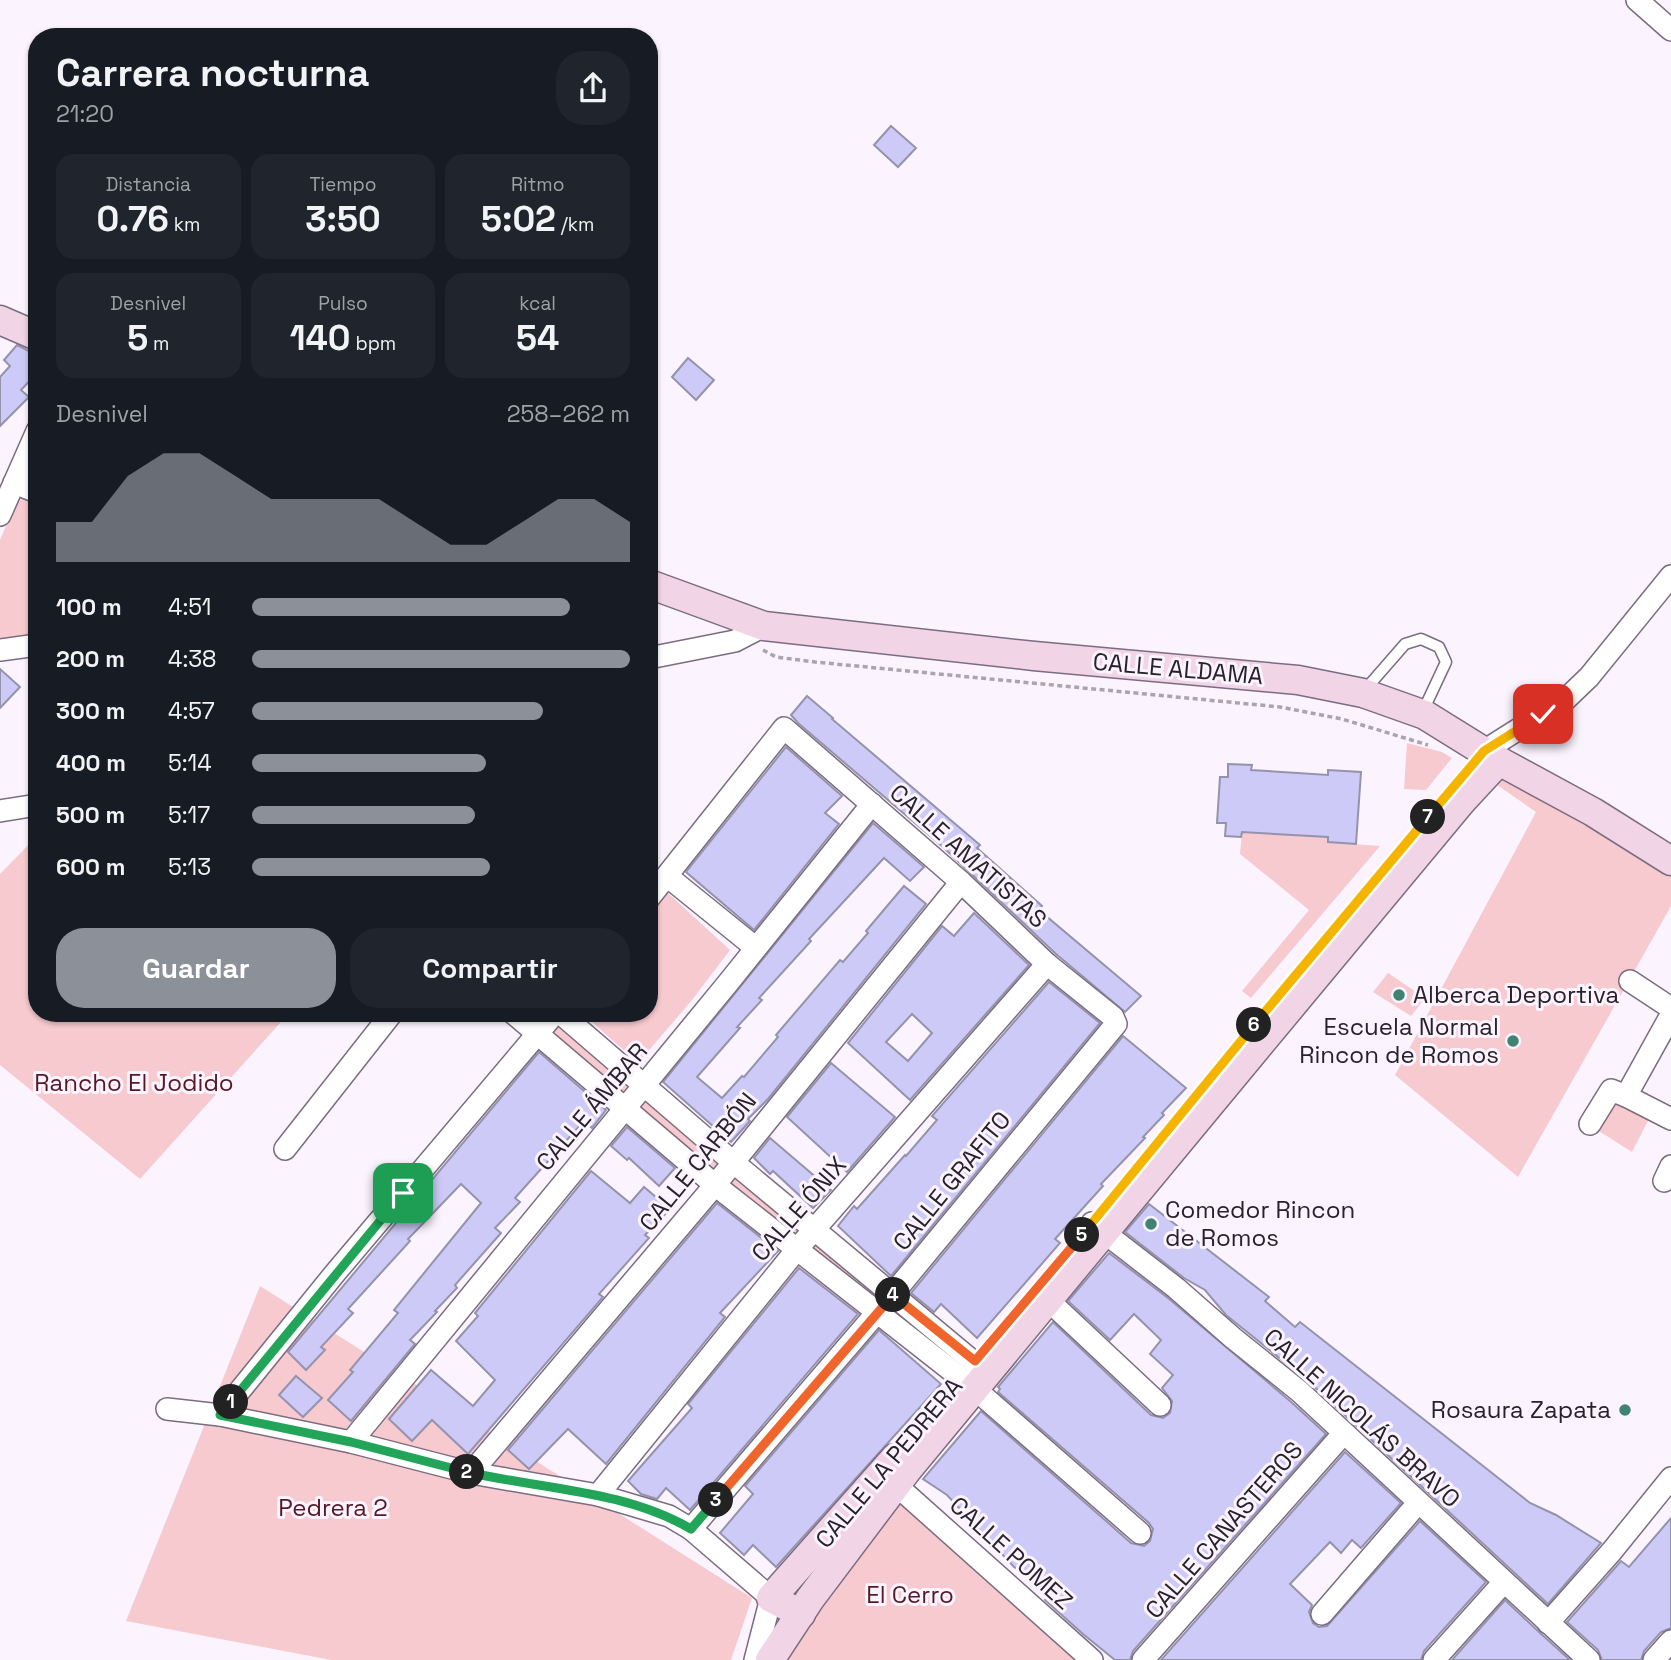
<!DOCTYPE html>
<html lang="es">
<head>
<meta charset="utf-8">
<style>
	:root { --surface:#171b24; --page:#20242c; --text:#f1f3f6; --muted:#9ea1a6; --accent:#8c9099 }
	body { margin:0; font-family:"Space Grotesk",sans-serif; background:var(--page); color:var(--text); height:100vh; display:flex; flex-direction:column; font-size:26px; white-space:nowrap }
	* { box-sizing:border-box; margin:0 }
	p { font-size:23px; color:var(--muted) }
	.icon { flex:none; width:38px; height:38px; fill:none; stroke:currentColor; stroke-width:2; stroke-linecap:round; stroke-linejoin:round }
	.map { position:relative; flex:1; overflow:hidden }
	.side { position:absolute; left:28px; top:28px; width:630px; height:994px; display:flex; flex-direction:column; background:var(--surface); border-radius:28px; box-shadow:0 2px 5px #0004 }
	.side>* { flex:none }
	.pin { position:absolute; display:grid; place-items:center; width:60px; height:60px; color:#fff; margin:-30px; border-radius:14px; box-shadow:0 4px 10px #0006 }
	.km { position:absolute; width:35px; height:35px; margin:-18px; border-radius:50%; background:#222; color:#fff; font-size:19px; line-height:35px; text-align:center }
	.round { display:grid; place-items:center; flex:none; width:74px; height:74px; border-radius:28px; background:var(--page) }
	.head { display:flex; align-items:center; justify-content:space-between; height:119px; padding:0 28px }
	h1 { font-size:38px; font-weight:800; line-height:52px }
	.figures { display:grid; grid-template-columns:repeat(3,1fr); gap:10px; height:119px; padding:7px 28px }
	.figures div { display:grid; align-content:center; border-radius:18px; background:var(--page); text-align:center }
	.figures b { font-size:35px; font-weight:800 }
	.figures small { font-size:19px; font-weight:400 }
	.figures p { font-size:19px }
	.chart { height:196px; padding:14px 28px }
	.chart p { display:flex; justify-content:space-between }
	.chart svg { width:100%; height:126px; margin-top:7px; fill:var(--accent); opacity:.7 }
	.button { display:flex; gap:14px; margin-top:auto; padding:14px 28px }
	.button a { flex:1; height:80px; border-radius:28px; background:var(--accent); color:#fff; font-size:28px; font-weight:800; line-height:80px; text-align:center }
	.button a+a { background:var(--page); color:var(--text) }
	ul { padding:0 28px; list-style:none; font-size:23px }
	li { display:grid; grid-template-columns:112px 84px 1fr; align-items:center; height:52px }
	li i { height:18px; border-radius:9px; background:var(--accent) }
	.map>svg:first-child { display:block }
	.green { fill:#f6cace }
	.building { fill:#cdcaf7; stroke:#9593ac; stroke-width:2; fill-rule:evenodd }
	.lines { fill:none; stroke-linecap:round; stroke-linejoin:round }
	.lane-casing { stroke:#7b6c81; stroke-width:13 }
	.street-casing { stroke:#7b6c81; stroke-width:24 }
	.secondary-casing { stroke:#7b6c81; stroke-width:31 }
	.path { stroke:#aaa4ad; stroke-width:3.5; stroke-dasharray:5 3.5; stroke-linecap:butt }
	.lane { stroke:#fff; stroke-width:10 }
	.street { stroke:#fff; stroke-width:21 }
	.secondary { stroke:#f1d4e6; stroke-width:28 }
	.split-1-casing { stroke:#fff; stroke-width:14 }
	.split-2-casing { stroke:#fff; stroke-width:14 }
	.split-3-casing { stroke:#fff; stroke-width:14 }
	.split-4-casing { stroke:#fff; stroke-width:14 }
	.split-5-casing { stroke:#fff; stroke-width:14 }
	.split-6-casing { stroke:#fff; stroke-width:14 }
	.split-7-casing { stroke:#fff; stroke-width:14 }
	.split-8-casing { stroke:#fff; stroke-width:14 }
	.split-1 { stroke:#22a559; stroke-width:9 }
	.split-2 { stroke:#22a559; stroke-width:9 }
	.split-3 { stroke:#22a559; stroke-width:9 }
	.split-4 { stroke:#f0652b; stroke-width:9 }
	.split-5 { stroke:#f0652b; stroke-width:9 }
	.split-6 { stroke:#f5b400; stroke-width:9 }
	.split-7 { stroke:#f5b400; stroke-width:9 }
	.split-8 { stroke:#f5b400; stroke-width:9 }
	.poi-dot { fill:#418373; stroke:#fbf4fe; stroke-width:2.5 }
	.labels { text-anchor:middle; stroke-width:6; stroke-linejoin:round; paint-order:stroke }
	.street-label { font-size:24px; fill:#28222a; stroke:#fbf4fe }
	.poi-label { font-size:24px; fill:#28222a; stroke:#fbf4fe; text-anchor:start }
	.park-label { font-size:24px; fill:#561824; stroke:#fbf4fe }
</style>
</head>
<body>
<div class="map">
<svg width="1671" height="1660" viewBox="0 0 1671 1660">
	<rect width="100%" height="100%" fill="#fbf4fe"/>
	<g class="green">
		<polygon points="20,493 37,501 37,638 0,642 0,540"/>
		<polygon points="1407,743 1442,752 1452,758 1426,790 1404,789"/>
		<polygon points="1498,766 1671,866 1671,906 1518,1177 1395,1075 1536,812 1490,780"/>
		<polygon points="1242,832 1328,837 1328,842 1380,846 1251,998 1242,991 1309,910 1240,854"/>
		<polygon points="37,836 37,1013 289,1013 140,1179 0,1065 0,874"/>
		<polygon points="659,885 730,950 692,1000 638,1063 582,1013 649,1013 649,897"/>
		<polygon points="1388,973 1425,998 1411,1016 1373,992"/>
		<polygon points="550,1013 960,1362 954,1371 538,1029"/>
		<polygon points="1613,1094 1651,1115 1632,1152 1594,1128"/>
		<polygon points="260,1286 752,1598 731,1660 331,1660 126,1621"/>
		<polygon points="902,1501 1086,1660 781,1660 806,1620"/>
	</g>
	<g class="building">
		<polygon points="891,126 916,148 898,167 874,145"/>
		<polygon points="17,345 37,355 37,373 21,390 29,397 0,426 0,377 10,366 4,360"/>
		<polygon points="688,358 714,380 696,400 672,377"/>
		<polygon points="0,669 20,687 0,708"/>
		<polygon points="807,696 833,718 832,719 980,845 977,848 1042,906 1039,910 1141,996 1125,1012 1056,954 943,847 798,723 791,715"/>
		<polygon points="786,747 842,796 825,813 839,824 754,930 686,872"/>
		<polygon points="1228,764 1252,765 1251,770 1328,775 1328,770 1361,772 1356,844 1328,842 1328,837 1242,832 1241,837 1225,836 1226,823 1217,823 1220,777 1228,777"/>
		<polygon points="873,823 924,867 910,881 884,858 809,939 811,941 759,998 762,1000 737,1027 740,1028 697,1077 722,1098 742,1076 744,1077 778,1037 776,1035 840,960 843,962 868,933 866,931 904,886 926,904 768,1099 748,1119 750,1121 731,1142 663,1082"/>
		<path d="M974,913l55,52 -119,135 -62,-57 94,-117 12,10zM912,1014l20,19 -24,28 -22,-19z"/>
		<polygon points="1049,982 1100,1023 891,1276 838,1226 854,1206 857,1209 905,1155 906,1156 937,1120 932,1116"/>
		<polygon points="1123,1036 1186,1088 1162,1113 1164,1115 1143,1137 1145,1138 1101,1184 1103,1186 1055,1239 1060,1243 977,1338 941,1304 934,1312 911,1293"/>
		<polygon points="539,1052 606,1110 592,1128 584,1121 515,1198 520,1202 495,1228 501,1233 455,1285 457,1288 435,1311 437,1312 410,1340 415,1344 351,1421 328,1400 353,1372 350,1370 398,1313 394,1310 481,1203 461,1184 408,1239 410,1241 348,1309 353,1313 321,1347 325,1350 306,1370 288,1352"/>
		<polygon points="831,1063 895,1117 847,1172 787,1117"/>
		<polygon points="627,1127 675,1168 659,1186 629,1158 627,1160 611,1146"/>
		<polygon points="770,1138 831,1190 813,1208 773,1171 770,1174 754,1158"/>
		<polygon points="591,1171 630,1203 644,1187 670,1209 645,1235 649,1238 599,1294 603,1297 468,1454 432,1420 412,1441 389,1419 431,1370 473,1406 495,1380 456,1341 478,1316 475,1313"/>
		<polygon points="717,1203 778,1251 720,1313 725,1317 606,1464 568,1429 529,1469 508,1450"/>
		<polygon points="1149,1204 1269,1297 1265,1301 1295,1327 1300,1322 1530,1503 1556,1515 1601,1543 1548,1604 1308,1381 1226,1315 1205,1290 1184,1278 1125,1232"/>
		<polygon points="1109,1253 1168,1298 1290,1401 1326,1434 1133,1651 1130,1660 1115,1660 1083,1634 1045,1600 1050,1594 1031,1577 1014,1567 947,1495 923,1479 981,1411 1131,1543 1144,1546 1150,1541 1153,1529 1149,1523 998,1392 1000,1389 998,1387 1053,1322 1151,1415 1163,1418 1170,1413 1172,1401 1162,1388 1173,1375 1150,1354 1161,1340 1134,1314 1110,1340 1068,1301"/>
		<polygon points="799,1268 858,1314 690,1510 666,1488 657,1499 641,1494 628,1481 692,1408 688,1404"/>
		<polygon points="879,1330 941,1384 776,1567 753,1545 744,1555 720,1533 753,1494 745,1486"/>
		<polygon points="296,1376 322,1398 303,1417 279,1395"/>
		<polygon points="1345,1452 1401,1503 1361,1548 1352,1540 1341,1553 1330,1542 1290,1584 1312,1605 1309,1612 1313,1623 1319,1627 1327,1626 1420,1521 1486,1582 1424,1651 1421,1660 1161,1660"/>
		<polygon points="1671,1518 1671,1628 1661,1632 1644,1651 1641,1660 1602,1660 1598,1650 1567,1622 1621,1561 1629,1567"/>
		<polygon points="1505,1600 1539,1632 1570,1660 1452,1660"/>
	</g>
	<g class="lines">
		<defs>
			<polyline id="lane" points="1364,691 1405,644 1421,639 1439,647 1446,662 1423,711"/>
			<g id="street">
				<polyline points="1637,0 1671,30"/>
				<polyline points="14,483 37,492"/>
				<polyline points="0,515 37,431"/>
				<polyline points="0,650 37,645"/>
				<polyline points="649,658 735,641 764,626"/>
				<polyline points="1484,751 1566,699 1589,677 1671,576"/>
				<polyline points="0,811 37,805"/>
				<polyline points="667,876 756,948"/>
				<polyline points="649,898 784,728 961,882 1047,964 1113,1017 1116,1024 892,1295 691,1529"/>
				<polyline points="1630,981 1671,1008"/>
				<polyline points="513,1013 715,1185 975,1389 1140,1533"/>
				<polyline points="560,1013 733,1162 988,1374"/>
				<polyline points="1671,1015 1626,1096 1671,1119"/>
				<polyline points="1590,1124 1611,1090 1626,1096"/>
				<polyline points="285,1149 392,1013"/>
				<polyline points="1664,1181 1671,1166"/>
				<polyline points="1092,1223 1176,1288 1233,1338 1299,1391 1589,1660"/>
				<polyline points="1048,1300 1160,1405"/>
				<polyline points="167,1409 220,1415 351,1442 471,1473 598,1495 669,1516 691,1529 771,1598 755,1660"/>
				<polyline points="220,1415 336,1272 555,1013"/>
				<polyline points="351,1442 728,983 872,804"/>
				<polyline points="471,1473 715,1185 961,882"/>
				<polyline points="896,1485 1092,1660"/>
				<polyline points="598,1495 798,1248 1047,964"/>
				<polyline points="1322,1614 1418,1503"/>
				<polyline points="1548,1623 1612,1551 1671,1478"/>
				<polyline points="1143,1660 1343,1434"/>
				<polyline points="1434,1660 1504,1582"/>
				<polyline points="1654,1660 1671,1641"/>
			</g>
			<g id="secondary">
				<polyline points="0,320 37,336"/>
				<polyline points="649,584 764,626 1034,656 1298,680 1363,693 1425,715 1499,761 1593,812 1671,861"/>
				<polyline points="801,1614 771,1598 895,1458"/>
				<polyline points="770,1660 810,1599 908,1469 1254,1051 1461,802 1499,761"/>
			</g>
		</defs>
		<use href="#lane" class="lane-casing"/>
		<use href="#street" class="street-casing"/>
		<use href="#secondary" class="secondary-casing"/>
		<polyline class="path" points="763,650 776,657 815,662 1280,707 1342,719 1428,745"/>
		<use href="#lane" class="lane"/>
		<use href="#street" class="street"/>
		<use href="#secondary" class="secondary"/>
	</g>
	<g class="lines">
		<defs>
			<polyline id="split-1" points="231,1402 403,1193"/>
			<polyline id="split-2" points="231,1402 220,1415 351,1442 467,1472"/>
			<path id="split-3" d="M467,1472c74,17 157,18 224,57l25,-29"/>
			<polyline id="split-4" points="716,1500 893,1295"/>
			<polyline id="split-5" points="893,1295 975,1361 1082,1235"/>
			<polyline id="split-6" points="1082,1235 1254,1025"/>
			<polyline id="split-7" points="1254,1025 1428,817"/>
			<polyline id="split-8" points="1428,817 1484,751 1543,714"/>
		</defs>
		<use href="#split-1" class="split-1-casing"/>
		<use href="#split-2" class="split-2-casing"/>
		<use href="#split-3" class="split-3-casing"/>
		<use href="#split-4" class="split-4-casing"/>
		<use href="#split-5" class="split-5-casing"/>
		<use href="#split-6" class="split-6-casing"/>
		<use href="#split-7" class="split-7-casing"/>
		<use href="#split-8" class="split-8-casing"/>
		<use href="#split-1" class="split-1"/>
		<use href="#split-2" class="split-2"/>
		<use href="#split-3" class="split-3"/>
		<use href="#split-4" class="split-4"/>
		<use href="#split-5" class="split-5"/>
		<use href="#split-6" class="split-6"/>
		<use href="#split-7" class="split-7"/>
		<use href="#split-8" class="split-8"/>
	</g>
	<g class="poi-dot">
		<circle cx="1399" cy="995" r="7"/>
		<circle cx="1513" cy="1041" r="7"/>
		<circle cx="1151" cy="1224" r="7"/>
		<circle cx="1625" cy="1410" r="7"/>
	</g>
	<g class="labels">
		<g class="street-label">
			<text transform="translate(1178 669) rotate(5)" y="8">CALLE ALDAMA</text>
			<text transform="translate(968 856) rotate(42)" y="8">CALLE AMATISTAS</text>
			<text transform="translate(592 1107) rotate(-50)" y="8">CALLE ÁMBAR</text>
			<text transform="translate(698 1162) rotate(-51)" y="8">CALLE CARBÓN</text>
			<text transform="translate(952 1181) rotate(-51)" y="8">CALLE GRAFITO</text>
			<text transform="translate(799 1209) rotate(-49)" y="8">CALLE ÓNIX</text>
			<text transform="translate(1362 1418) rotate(42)" y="8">CALLE NICOLÁS BRAVO</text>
			<text transform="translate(889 1463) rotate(-50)" y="8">CALLE LA PEDRERA</text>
			<text transform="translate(1224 1530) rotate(-49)" y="8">CALLE CANASTEROS</text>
			<text transform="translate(1011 1553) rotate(42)" y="8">CALLE POMEZ</text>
		</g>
		<g class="poi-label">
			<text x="1413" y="1003">Alberca Deportiva</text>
			<text x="1499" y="1035" text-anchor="end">Escuela Normal<tspan x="1499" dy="28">Rincon de Romos</tspan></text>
			<text x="1165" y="1218">Comedor Rincon<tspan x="1165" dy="28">de Romos</tspan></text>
			<text x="1611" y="1418" text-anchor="end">Rosaura Zapata</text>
		</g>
		<g class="park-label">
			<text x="134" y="1091">Rancho El Jodido</text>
			<text x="333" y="1516">Pedrera 2</text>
			<text x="910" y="1603">El Cerro</text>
		</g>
	</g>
</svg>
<div class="pin" style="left:403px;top:1193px;background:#1e9e55"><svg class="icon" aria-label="arrive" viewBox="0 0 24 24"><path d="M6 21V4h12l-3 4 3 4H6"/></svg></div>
<div class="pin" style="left:1543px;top:714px;background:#d93025"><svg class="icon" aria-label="check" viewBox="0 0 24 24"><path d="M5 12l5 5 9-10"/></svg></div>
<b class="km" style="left:231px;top:1402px">1</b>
<b class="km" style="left:467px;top:1472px">2</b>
<b class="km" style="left:716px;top:1500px">3</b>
<b class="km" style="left:893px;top:1295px">4</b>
<b class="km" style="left:1082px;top:1235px">5</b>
<b class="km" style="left:1254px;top:1025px">6</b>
<b class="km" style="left:1428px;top:817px">7</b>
<section class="side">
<div class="head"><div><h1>Carrera nocturna</h1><p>21:20</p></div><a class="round"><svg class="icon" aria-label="share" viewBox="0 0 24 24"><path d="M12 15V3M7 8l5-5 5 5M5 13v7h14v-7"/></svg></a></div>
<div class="figures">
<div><p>Distancia</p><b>0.76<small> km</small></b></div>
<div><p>Tiempo</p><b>3:50</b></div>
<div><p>Ritmo</p><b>5:02<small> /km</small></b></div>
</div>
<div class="figures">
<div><p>Desnivel</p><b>5<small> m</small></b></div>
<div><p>Pulso</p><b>140<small> bpm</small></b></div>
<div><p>kcal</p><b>54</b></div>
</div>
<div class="chart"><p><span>Desnivel</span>258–262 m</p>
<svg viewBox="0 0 160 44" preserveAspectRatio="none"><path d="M0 44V30L10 30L20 14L30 6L40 6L50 14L60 22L70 22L80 22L90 22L100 30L110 38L120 38L130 30L140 22L150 22L160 30V44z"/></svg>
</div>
<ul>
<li><b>100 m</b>4:51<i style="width:84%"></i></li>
<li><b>200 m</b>4:38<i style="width:100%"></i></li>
<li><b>300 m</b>4:57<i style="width:77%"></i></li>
<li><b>400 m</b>5:14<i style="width:62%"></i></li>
<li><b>500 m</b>5:17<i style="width:59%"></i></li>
<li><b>600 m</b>5:13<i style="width:63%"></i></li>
</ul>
<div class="button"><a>Guardar</a><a>Compartir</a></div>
</section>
</div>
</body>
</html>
